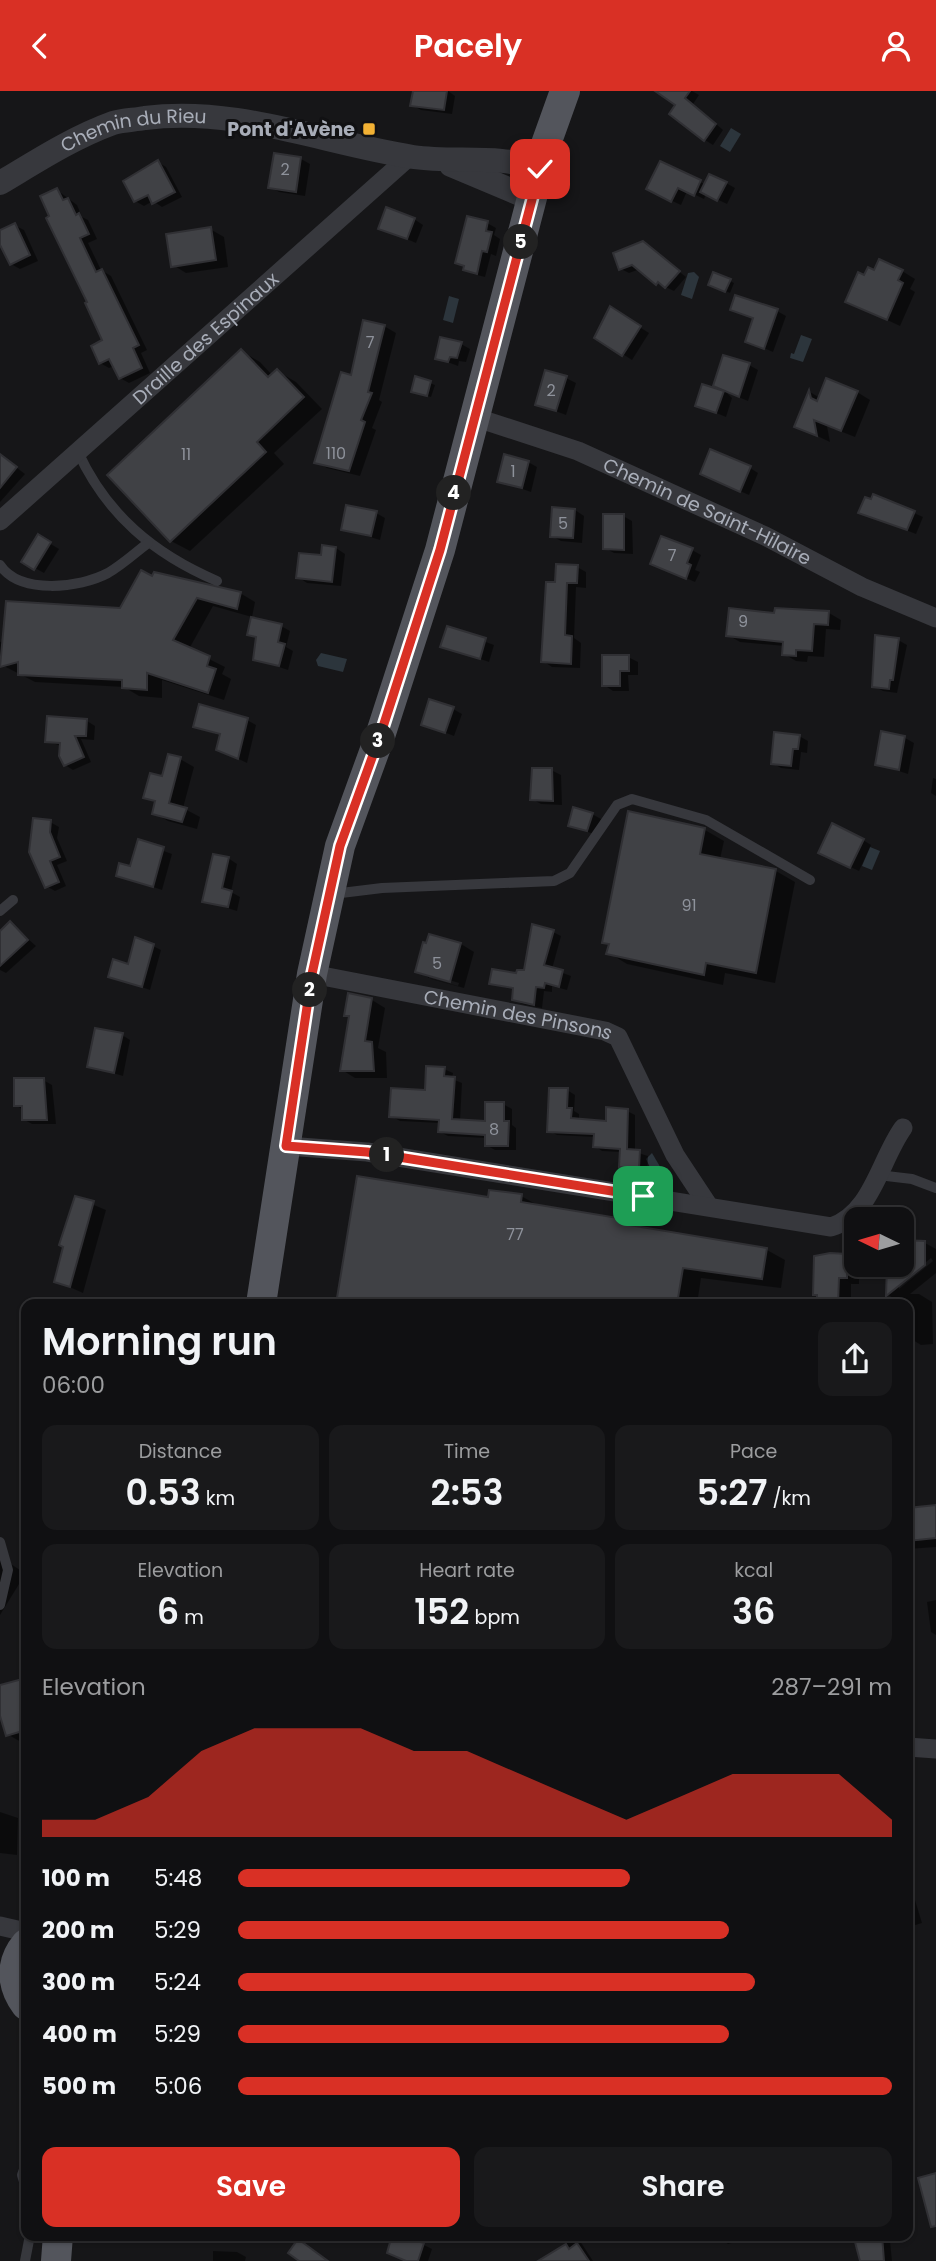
<!DOCTYPE html>
<html lang="en">
<head>
<meta charset="utf-8">
<style>
	:root { --surface:#101012; --page:#19191b; --text:#f1f3f6; --muted:#9c9d9f; --line:#303032; --accent:#d93025 }
	body { margin:0; font-family:Poppins,sans-serif; background:var(--page); color:var(--text); height:100vh; display:flex; flex-direction:column; font-size:26px; white-space:nowrap }
	* { box-sizing:border-box; margin:0 }
	p { font-size:23px; color:var(--muted) }
	.icon { flex:none; width:38px; height:38px; fill:none; stroke:currentColor; stroke-width:2; stroke-linecap:round; stroke-linejoin:round }
	.map { position:relative; flex:1; overflow:hidden }
	.drawer { position:absolute; left:21px; top:1208px; width:892px; height:942px; display:flex; flex-direction:column; background:var(--surface); border-radius:14px; box-shadow:0 2px 5px #0004,0 0 0 2px var(--line) }
	.drawer>* { flex:none }
	.needle { width:46px; rotate:275deg }
	.controls { position:absolute; left:844px; top:1116px; display:grid; gap:14px }
	.controls a { display:grid; place-items:center; width:70px; height:70px; border-radius:14px; background:var(--surface); box-shadow:0 2px 5px #0004,0 0 0 2px var(--line); font-size:35px }
	.pin { position:absolute; display:grid; place-items:center; width:60px; height:60px; color:#fff; margin:-30px; border-radius:14px; box-shadow:0 4px 10px #0006 }
	.km { position:absolute; width:35px; height:35px; margin:-18px; border-radius:50%; background:#222; color:#fff; font-size:19px; line-height:35px; text-align:center }
	.round { display:grid; place-items:center; flex:none; width:74px; height:74px; border-radius:14px; background:var(--page) }
	.head { display:flex; align-items:center; justify-content:space-between; height:119px; padding:0 21px }
	h1 { font-size:38px; font-weight:600; line-height:52px }
	.metrics { display:grid; grid-template-columns:repeat(3,1fr); gap:10px; height:119px; padding:7px 21px }
	.metrics div { display:grid; align-content:center; border-radius:14px; background:var(--page); text-align:center }
	.metrics b { font-size:35px; font-weight:600 }
	.metrics small { font-size:19px; font-weight:400 }
	.metrics p { font-size:19px }
	.chart { height:196px; padding:14px 21px }
	.chart p { display:flex; justify-content:space-between }
	.chart svg { width:100%; height:126px; margin-top:7px; fill:var(--accent); opacity:.7 }
	.primary-button { display:flex; gap:14px; margin-top:auto; padding:14px 21px }
	.primary-button a { flex:1; height:80px; border-radius:14px; background:var(--accent); color:#fff; font-size:28px; font-weight:600; line-height:80px; text-align:center }
	.primary-button a+a { background:var(--page); color:var(--text) }
	ul { padding:0 21px; list-style:none; font-size:23px }
	li { display:grid; grid-template-columns:112px 84px 1fr; align-items:center; height:52px }
	li i { height:18px; border-radius:9px; background:var(--accent) }
	header { display:flex; justify-content:space-between; align-items:center; height:91px; padding:0 21px; background:var(--accent); color:#fff; font-size:32px; font-weight:600 }
	.map>svg:first-child { display:block }
	.water { fill:#2c353c }
	.shadow { fill:#0007; fill-rule:evenodd }
	.building { fill:#404145; stroke:#303034; stroke-width:2 }
	.lines { fill:none; stroke-linecap:round; stroke-linejoin:round }
	.service { stroke:#37383d; stroke-width:10 }
	.minor { stroke:#37383d; stroke-width:19 }
	.tertiary { stroke:#37383d; stroke-width:24 }
	.primary { stroke:#53555c; stroke-width:30 }
	.route-casing { stroke:#fff; stroke-width:14 }
	.route { stroke:#d93025; stroke-width:9 }
	.poi-dot { fill:#f2b134; stroke:#111113; stroke-width:2.5 }
	.labels { text-anchor:middle; stroke-width:6; stroke-linejoin:round; paint-order:stroke }
	.number-label { font-size:16px; fill:#8e929b }
	.poi-label { font-size:19px; font-weight:bold; fill:#a8adb8; stroke:#111113; text-anchor:end }
	.street-label { font-size:19px; fill:#a8adb8; stroke:#111113 }
</style>
</head>
<body>
<header><svg class="icon" aria-label="back" viewBox="0 0 24 24"><path d="M15 5l-7 7 7 7"/></svg>Pacely<svg class="icon" aria-label="person" viewBox="0 0 24 24"><circle cx="12" cy="8" r="4"/><path d="M4 21q1-7 8-7t8 7"/></svg></header>
<div class="map">
<svg width="936" height="2170" viewBox="0 0 936 2170">
	<rect width="100%" height="100%" fill="#161618"/>
	<g class="water">
		<polygon points="731,37 741,43 730,61 720,55"/>
		<polygon points="688,182 694,181 699,186 692,208 681,204"/>
		<polygon points="449,205 459,208 453,232 443,229"/>
		<polygon points="801,244 812,248 803,271 790,267 791,262 794,263"/>
		<polygon points="321,562 347,568 343,581 318,575 316,569"/>
		<polygon points="870,756 880,760 872,779 862,775"/>
		<polygon points="652,1062 662,1079 654,1085 646,1068"/>
	</g>
	<g class="shadow">
		<polygon points="415,0 448,0 455,5 452,23 421,19 412,14"/>
		<polygon points="669,0 692,0 699,4 693,13 723,39 713,54 705,49"/>
		<polygon points="275,64 301,68 310,73 305,105 279,101 270,96"/>
		<polygon points="158,71 166,76 182,106 162,116 153,110 144,115 135,110"/>
		<polygon points="661,72 706,94 726,92 735,97 727,113 706,103 704,108 687,100 681,114 657,103"/>
		<polygon points="57,99 77,114 82,126 88,129 97,148 88,152 101,179 111,185 147,259 141,262 150,282 129,292 120,287 114,275 109,277 100,272 104,250 90,212"/>
		<polygon points="414,128 423,134 416,152 381,137"/>
		<polygon points="487,132 496,137 494,144 500,148 496,165 491,163 485,186 473,183 457,172"/>
		<polygon points="14,134 24,139 38,170 20,178 11,173 0,150 0,140"/>
		<polygon points="210,138 224,146 228,176 186,182 173,174"/>
		<polygon points="643,152 686,186 674,200 657,192 640,178 629,182 621,178"/>
		<polygon points="902,180 915,188 910,198 915,201 900,235 847,210 875,181"/>
		<polygon points="730,190 734,192 730,202 714,195"/>
		<polygon points="611,218 649,242 632,269 596,246"/>
		<polygon points="732,218 777,220 786,225 773,261 747,250 754,228"/>
		<polygon points="384,235 396,242 379,309 382,311 372,337 376,339 360,385 327,377 316,371 352,286"/>
		<polygon points="461,253 470,258 466,271 459,270 458,275 437,267"/>
		<polygon points="241,260 260,271 272,284 277,280 296,291 322,318 274,362 284,373 190,460 171,450"/>
		<polygon points="749,274 758,279 748,310 726,301 732,307 726,326 697,314 703,295 725,302 715,294"/>
		<polygon points="416,287 435,294 431,306 417,302"/>
		<polygon points="566,287 576,292 566,324 537,313"/>
		<polygon points="810,301 820,307 857,301 870,309 855,346 827,335 830,351 796,335"/>
		<polygon points="0,364 25,383 0,411"/>
		<polygon points="528,371 537,376 531,401 499,390"/>
		<polygon points="750,377 758,382 749,404 710,387"/>
		<polygon points="554,418 575,419 584,425 582,452 561,450 552,445"/>
		<polygon points="860,421 914,422 923,426 916,443"/>
		<polygon points="376,422 385,427 380,449 343,438"/>
		<polygon points="623,425 632,430 633,463 614,462 605,457"/>
		<polygon points="39,446 59,458 44,482 24,471"/>
		<polygon points="336,457 345,463 341,495 307,492 298,486"/>
		<polygon points="692,459 701,464 695,479 700,481 695,491 652,472"/>
		<polygon points="577,476 586,481 586,497 576,496 574,547 581,552 580,577 552,576 543,570 557,493"/>
		<polygon points="152,487 240,502 255,511 252,526 213,515 189,558 225,576 222,583 231,588 224,609 162,589 162,607 139,605 124,596 35,591 0,573 0,551 121,518"/>
		<polygon points="829,522 841,529 840,539 826,538 824,566 808,565 807,571 796,570 784,563 785,555 740,551 728,544 775,524"/>
		<polygon points="281,535 290,540 286,556 293,560 288,579 255,568 257,548 249,543"/>
		<polygon points="448,537 494,554 489,571 443,555"/>
		<polygon points="898,549 907,554 897,602 883,600 874,595"/>
		<polygon points="628,566 638,571 638,584 628,584 629,600 613,600 604,594"/>
		<polygon points="453,618 462,623 454,645 423,633"/>
		<polygon points="247,629 256,634 247,672 218,658 221,645 195,635"/>
		<polygon points="87,630 95,635 94,649 81,648 91,671 73,679 65,674 61,655 47,650"/>
		<polygon points="799,645 808,650 807,662 801,661 799,679 781,677 772,672"/>
		<polygon points="905,647 914,652 908,683 877,673"/>
		<polygon points="180,668 194,676 183,717 200,726 197,738 168,730 154,722 156,712 145,706"/>
		<polygon points="551,679 561,684 562,714 541,713 532,708"/>
		<polygon points="933,687 936,688 936,705 931,702"/>
		<polygon points="592,723 601,728 596,744 570,734"/>
		<polygon points="50,731 59,736 57,747 67,770 57,774 66,795 55,800 46,795"/>
		<polygon points="705,739 724,750 720,768 776,780 795,791 775,892 725,882 723,894 627,873 609,862 611,855 604,851"/>
		<polygon points="863,749 871,754 859,780 829,766"/>
		<polygon points="139,751 172,763 162,799 118,784 132,777"/>
		<polygon points="228,767 237,773 231,801 240,806 237,820 204,810"/>
		<polygon points="10,832 36,855 6,882 0,879 0,842"/>
		<polygon points="553,841 561,845 552,878 571,885 567,899 552,895 552,901 544,900 542,917 522,913 514,908 515,899 491,893 525,881"/>
		<path d="M430,845l31,8 13,8 -10,36 -33,-9 -14,-8zM429,883l30,9 -1,3 -29,-8z"/>
		<polygon points="153,855 161,859 150,899 110,885 129,875"/>
		<polygon points="349,905 372,909 385,917 378,957 386,961 387,987 355,987 342,979 350,926 346,924"/>
		<polygon points="122,944 130,949 123,985 89,975"/>
		<polygon points="444,978 453,982 452,988 462,992 460,1030 487,1032 503,1013 512,1018 512,1034 516,1037 516,1059 495,1059 486,1054 486,1047 448,1045 440,1041 440,1032 400,1030 391,1025 427,1001"/>
		<polygon points="43,989 52,994 56,1033 32,1033 23,1028 23,1019 16,1014"/>
		<polygon points="567,999 575,1004 574,1020 579,1023 579,1030 607,1032 627,1020 635,1024 635,1061 648,1065 647,1080 628,1079 620,1075 621,1061 602,1060 595,1055 595,1046 557,1044 549,1040"/>
		<polygon points="521,1105 541,1116 629,1131 642,1138 767,1159 785,1169 781,1197 701,1187 697,1213 338,1213 490,1108"/>
		<polygon points="77,1107 106,1119 83,1202 56,1190 70,1121 72,1122"/>
		<path d="M925,1152l11,6v24l-26,21h9l13,8 1,42 -12,1 -13,-8v-33h-13v-5l-7,-4 1,-30h12zM931,1167l2,3 -34,28v-5z"/>
		<polygon points="846,1164 859,1174 859,1193 851,1193 851,1213 818,1213"/>
		<polygon points="936,1416 936,1456 908,1458 908,1419"/>
		<polygon points="0,1466 23,1481 24,1485 0,1524"/>
		<polygon points="936,1509 936,1544 931,1541 927,1511"/>
		<polygon points="26,1589 26,1650 21,1651 7,1643 0,1618 0,1596"/>
		<polygon points="0,1721 18,1727 17,1764 0,1762"/>
		<polygon points="908,1804 915,1809 922,1832 909,1836"/>
		<polygon points="399,2144 425,2144 422,2153 432,2158 428,2170 408,2170"/>
		<polygon points="564,2144 576,2144 593,2170 557,2170 552,2163 565,2153"/>
		<polygon points="717,2144 745,2144 746,2148 728,2153"/>
		<polygon points="882,2146 890,2150 892,2170 862,2170"/>
		<polygon points="213,2160 237,2161 246,2166 245,2170 213,2170"/>
	</g>
	<g class="building">
		<polygon points="413,0 447,0 444,19 410,15"/>
		<polygon points="655,0 690,0 685,7 716,33 704,50 669,23 675,14"/>
		<polygon points="274,62 301,66 296,101 268,97"/>
		<polygon points="158,69 175,101 152,113 148,104 134,111 123,90"/>
		<polygon points="660,70 701,89 694,105 678,97 671,111 646,98"/>
		<polygon points="709,83 727,91 717,110 700,101"/>
		<polygon points="57,97 63,109 68,107 76,124 79,122 89,143 80,147 96,181 102,178 139,254 133,257 142,277 119,288 109,268 99,273 91,255 102,249 85,212 87,211 46,127 49,125 40,105"/>
		<polygon points="386,116 415,127 407,148 378,138"/>
		<polygon points="467,125 488,130 486,140 492,141 487,161 482,160 477,183 463,179 464,175 455,172"/>
		<polygon points="15,132 30,164 10,174 0,154 0,139"/>
		<polygon points="211,136 216,169 171,176 166,143"/>
		<polygon points="643,150 680,180 665,197 658,191 656,194 632,174 619,179 613,162"/>
		<polygon points="879,168 903,179 898,189 903,192 887,229 845,211 858,181 864,184 868,176 874,179"/>
		<polygon points="713,181 731,188 725,201 708,194"/>
		<polygon points="735,204 778,218 764,258 745,251 753,227 730,219"/>
		<polygon points="610,215 641,235 622,265 594,247"/>
		<polygon points="363,229 385,234 368,301 372,302 361,329 365,331 349,380 314,372 341,281 351,284"/>
		<polygon points="440,246 462,251 457,267 450,266 448,271 435,268"/>
		<polygon points="241,258 268,286 277,278 304,306 257,351 266,361 170,451 107,384"/>
		<polygon points="723,264 750,272 739,306 713,295"/>
		<polygon points="545,279 567,285 556,320 535,314"/>
		<polygon points="415,285 431,290 427,305 411,301"/>
		<polygon points="826,287 858,300 841,340 814,329 817,345 794,336 809,299 811,307 817,310"/>
		<polygon points="702,293 724,300 716,322 695,315"/>
		<polygon points="710,358 751,375 740,401 700,383"/>
		<polygon points="0,363 17,376 0,397"/>
		<polygon points="504,363 529,370 522,397 497,391"/>
		<polygon points="873,403 915,420 907,439 858,422 865,406 871,408"/>
		<polygon points="346,414 377,420 371,445 341,439"/>
		<polygon points="552,416 575,418 573,447 550,446"/>
		<polygon points="603,423 624,423 624,459 603,458"/>
		<polygon points="38,443 51,451 34,479 21,471"/>
		<polygon points="661,445 693,457 687,472 691,474 686,488 650,473"/>
		<polygon points="322,454 336,456 332,491 296,487 299,462 321,464"/>
		<polygon points="556,473 578,474 577,492 567,492 565,544 572,545 571,573 541,571 546,491 555,491"/>
		<polygon points="141,479 152,485 154,481 241,501 237,518 197,507 173,549 210,565 207,575 216,578 208,602 147,582 147,599 122,597 122,589 18,584 18,571 0,576 6,510 120,517"/>
		<polygon points="729,517 774,522 775,517 829,520 828,534 814,533 812,560 796,559 796,565 782,564 783,551 726,545"/>
		<polygon points="251,526 282,533 278,551 285,553 279,575 253,569 256,546 247,544"/>
		<polygon points="447,535 486,547 480,568 440,556"/>
		<polygon points="875,544 899,547 893,589 890,589 889,598 872,596"/>
		<polygon points="602,564 629,564 629,580 620,580 620,595 602,595"/>
		<polygon points="429,608 454,616 445,642 421,634"/>
		<polygon points="199,613 248,627 238,668 216,659 220,643 193,636"/>
		<polygon points="47,625 87,628 86,645 75,645 84,666 64,675 59,665 60,652 45,651"/>
		<polygon points="881,640 905,645 899,679 875,674"/>
		<polygon points="774,641 800,644 798,658 793,658 791,675 771,673"/>
		<polygon points="168,663 181,666 169,712 187,717 182,731 152,723 155,710 143,707 150,682 162,685"/>
		<polygon points="532,677 552,677 553,710 530,709"/>
		<polygon points="573,716 593,722 587,740 568,735"/>
		<polygon points="628,720 705,737 700,763 776,778 756,882 706,872 704,884 606,863 609,853 602,852"/>
		<polygon points="33,727 51,729 50,741 60,766 50,770 59,791 45,797 29,761"/>
		<polygon points="832,732 864,748 850,777 818,762"/>
		<polygon points="138,748 164,756 153,796 116,785 119,772 130,775"/>
		<polygon points="213,763 229,766 222,797 232,800 228,816 202,811"/>
		<polygon points="10,830 28,849 0,875 0,840"/>
		<polygon points="532,833 554,839 544,874 563,879 559,896 545,892 544,897 536,896 534,914 512,909 513,897 489,893 492,878 516,882 517,879 524,879"/>
		<polygon points="429,843 461,852 450,891 415,881 423,851 426,852"/>
		<polygon points="135,846 154,853 142,896 108,886 113,868 128,873"/>
		<polygon points="348,902 372,907 365,950 372,951 374,980 340,980 349,925 344,925"/>
		<polygon points="95,937 123,942 114,982 87,976"/>
		<polygon points="426,975 445,976 444,985 455,986 452,1028 485,1030 485,1011 504,1011 504,1030 509,1030 508,1055 485,1055 485,1044 438,1041 439,1029 389,1026 391,997 425,999"/>
		<polygon points="14,987 44,987 47,1029 22,1029 22,1015 14,1015"/>
		<polygon points="549,997 568,997 567,1017 572,1017 571,1027 606,1030 606,1016 628,1018 627,1058 640,1059 639,1077 619,1076 620,1058 593,1056 594,1043 547,1041"/>
		<polygon points="357,1085 488,1106 489,1099 522,1103 521,1111 630,1129 629,1134 767,1157 762,1188 683,1177 677,1213 336,1213"/>
		<polygon points="75,1105 94,1110 70,1196 54,1191 63,1156 59,1154"/>
		<polygon points="901,1149 925,1150 925,1174 886,1205 887,1174 901,1174"/>
		<polygon points="830,1162 847,1163 847,1187 839,1187 838,1213 817,1213 817,1204 813,1204 814,1165"/>
		<polygon points="936,1414 936,1447 908,1450 908,1417"/>
		<polygon points="26,1587 26,1639 6,1645 0,1625 0,1594"/>
		<polygon points="936,2082 936,2135 931,2136 918,2087"/>
		<polygon points="392,2144 406,2144 406,2147 424,2152 418,2170 406,2170 387,2162"/>
		<polygon points="882,2144 884,2170 860,2170 855,2151"/>
		<polygon points="298,2148 328,2170 299,2170 288,2162"/>
		<polygon points="577,2152 589,2170 538,2170 566,2153 569,2158"/>
	</g>
	<g class="lines">
		<g class="service">
			<path d="M78,361c29,63 76,102 139,129"/>
			<path d="M0,474c20,30 80,23 108,8 14,-8 27,-20 40,-30"/>
			<polyline points="333,803 382,797 554,790 570,782 617,714 632,708 706,729 810,789"/>
			<polyline points="0,820 13,809"/>
			<polyline points="878,1084 912,1088 936,1097"/>
			<polyline points="0,1451 8,1479 0,1514"/>
			<polyline points="26,2073 22,2084 26,2097"/>
			<polyline points="25,2170 30,2144"/>
		</g>
		<g class="minor">
			<path id="s1" d="M474,326l104,34 187,85 97,51 74,31"/>
			<path id="s2" d="M0,430l410,-365"/>
			<path id="s3" d="M312,883l293,57 13,6 57,118 33,50"/>
			<path d="M287,1055l80,6 464,75c41,-13 49,-67 72,-99"/>
			<polyline points="908,1656 936,1658"/>
			<polyline points="0,1835 26,1841"/>
		</g>
		<g class="tertiary">
			<polyline points="451,74 532,108"/>
			<path id="s4" d="M0,92c37,-22 72,-45 113,-60 10,-3 21,-3 32,-5 91,-12 178,25 268,39 42,6 87,-3 126,12"/>
		</g>
		<g class="primary">
			<polyline points="261,1213 312,883 340,755 381,642 440,459 546,53 565,0"/>
			<path d="M26,1853c-16,19 -15,41 0,61"/>
			<polyline points="56,2170 58,2144"/>
		</g>
	</g>
	<g class="lines">
		<defs>
			<polyline id="route" points="540,78 440,459 381,642 340,755 312,883 286,1055 367,1061 643,1105"/>
		</defs>
		<use href="#route" class="route-casing"/>
		<use href="#route" class="route"/>
	</g>
	<rect class="poi-dot" x="362" y="31" width="14" height="14" rx="3.5"/>
	<g class="labels">
		<g class="number-label">
			<text x="285" y="84">2</text>
			<text x="370" y="257">7</text>
			<text x="551" y="305">2</text>
			<text x="336" y="368">110</text>
			<text x="186" y="369">11</text>
			<text x="513" y="386">1</text>
			<text x="563" y="438">5</text>
			<text x="672" y="470">7</text>
			<text x="743" y="536">9</text>
			<text x="689" y="820">91</text>
			<text x="437" y="878">5</text>
			<text x="494" y="1044">8</text>
			<text x="515" y="1149">77</text>
		</g>
		<g class="poi-label">
			<text x="355" y="45">Pont d'Avène</text>
		</g>
		<g class="street-label">
			<text dy="7" stroke="none"><textPath href="#s4" startOffset="147">Chemin du Rieu</textPath></text>
			<text dy="7" stroke="none"><textPath href="#s2" startOffset="275">Draille des Espinaux</textPath></text>
			<text dy="7" stroke="none"><textPath href="#s1" startOffset="252">Chemin de Saint-Hilaire</textPath></text>
			<text dy="7" stroke="none"><textPath href="#s3" startOffset="210">Chemin des Pinsons</textPath></text>
		</g>
	</g>
</svg>
<div class="controls">
<a><svg class="needle" viewBox="-14 -14 28 28"><path d="M0-13l5 13h-10z" fill="#e53935"/><path d="M0 13l5-13h-10z" fill="#9c9d9f"/></svg></a>
</div>
<div class="pin" style="left:643px;top:1105px;background:#1e9e55"><svg class="icon" aria-label="arrive" viewBox="0 0 24 24"><path d="M6 21V4h12l-3 4 3 4H6"/></svg></div>
<div class="pin" style="left:540px;top:78px;background:#d93025"><svg class="icon" aria-label="check" viewBox="0 0 24 24"><path d="M5 12l5 5 9-10"/></svg></div>
<b class="km" style="left:387px;top:1064px">1</b>
<b class="km" style="left:310px;top:899px">2</b>
<b class="km" style="left:378px;top:650px">3</b>
<b class="km" style="left:454px;top:402px">4</b>
<b class="km" style="left:521px;top:151px">5</b>
<section class="drawer">
<div class="head"><div><h1>Morning run</h1><p>06:00</p></div><a class="round"><svg class="icon" aria-label="share" viewBox="0 0 24 24"><path d="M12 15V3M7 8l5-5 5 5M5 13v7h14v-7"/></svg></a></div>
<div class="metrics">
<div><p>Distance</p><b>0.53<small> km</small></b></div>
<div><p>Time</p><b>2:53</b></div>
<div><p>Pace</p><b>5:27<small> /km</small></b></div>
</div>
<div class="metrics">
<div><p>Elevation</p><b>6<small> m</small></b></div>
<div><p>Heart rate</p><b>152<small> bpm</small></b></div>
<div><p>kcal</p><b>36</b></div>
</div>
<div class="chart"><p><span>Elevation</span>287–291 m</p>
<svg viewBox="0 0 160 44" preserveAspectRatio="none"><path d="M0 44V38L10 38L20 30L30 14L40 6L50 6L60 6L70 14L80 14L90 22L100 30L110 38L120 30L130 22L140 22L150 22L160 38V44z"/></svg>
</div>
<ul>
<li><b>100 m</b>5:48<i style="width:60%"></i></li>
<li><b>200 m</b>5:29<i style="width:75%"></i></li>
<li><b>300 m</b>5:24<i style="width:79%"></i></li>
<li><b>400 m</b>5:29<i style="width:75%"></i></li>
<li><b>500 m</b>5:06<i style="width:100%"></i></li>
</ul>
<div class="primary-button"><a>Save</a><a>Share</a></div>
</section>
</div>
</body>
</html>
